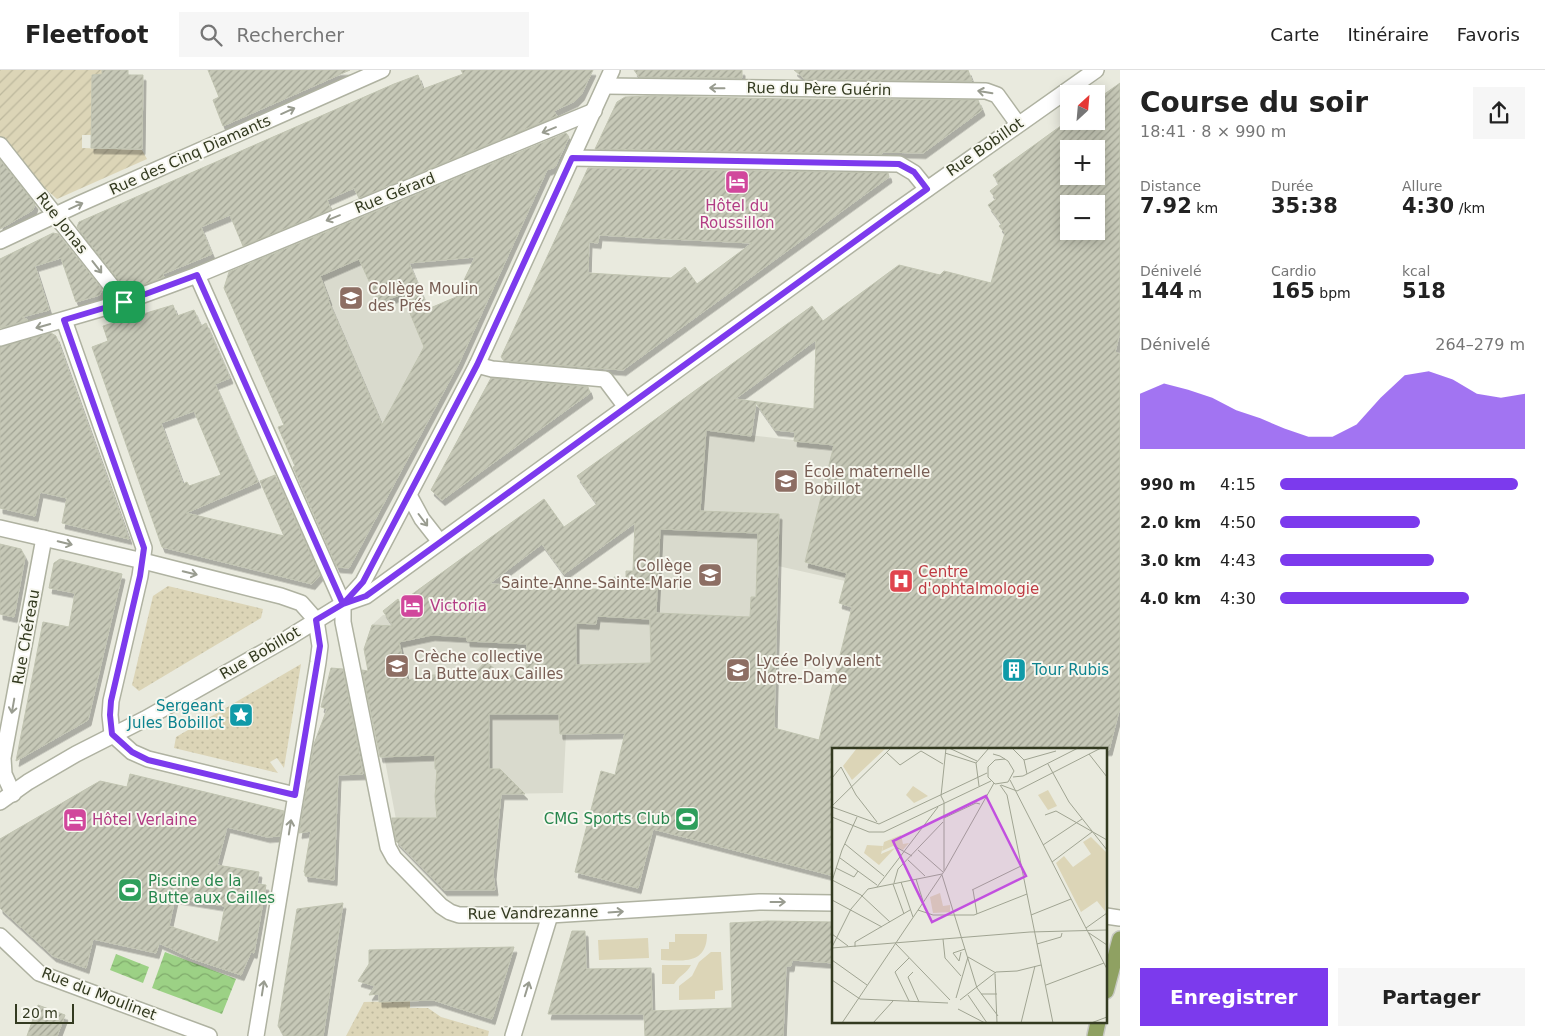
<!DOCTYPE html>
<html lang="fr">
<head>
<meta charset="utf-8">
<style>
	:root { --surface:#fff; --page:#f6f6f6; --text:#222; --muted:#767676; --line:#e0e0e0; --accent:#7c3aed }
	body { margin:0; font-family:"DejaVu Sans",sans-serif; background:var(--page); color:var(--text); height:100vh; display:flex; flex-direction:column; font-size:19px; white-space:nowrap }
	* { box-sizing:border-box; margin:0 }
	p { font-size:16px; color:var(--muted) }
	.icon { flex:none; width:28px; height:28px; fill:none; stroke:currentColor; stroke-width:2; stroke-linecap:round; stroke-linejoin:round }
	.map { position:relative; flex:1; overflow:hidden }
	.drawer { display:flex; flex-direction:column; background:var(--surface); width:425px }
	.drawer>* { flex:none }
	.needle { width:32px; rotate:26deg }
	.buttons { position:absolute; left:1060px; top:15px; display:grid; gap:10px }
	.buttons a { display:grid; place-items:center; width:45px; height:45px; border-radius:0px; background:var(--surface); box-shadow:0 2px 12px #0003; font-size:25px }
	.scale { position:absolute; left:15px; bottom:12px; width:59px; box-sizing:border-box; padding-left:5px; border:2px solid #333a20; border-top:0; font-size:14px; line-height:18px; white-space:nowrap; color:#333a20; -webkit-text-stroke:4px #f7f7ef; paint-order:stroke }
	.pin { position:absolute; display:grid; place-items:center; width:42px; height:42px; color:#fff; margin:-21px; border-radius:10px; box-shadow:0 2px 8px #0006 }
	.round { display:grid; place-items:center; flex:none; width:52px; height:52px; border-radius:0px; background:var(--page) }
	.head { display:flex; align-items:center; justify-content:space-between; height:85px; padding:0 20px }
	h1 { font-size:28px; font-weight:700; line-height:38px }
	.metrics { display:grid; grid-template-columns:repeat(3,1fr); gap:8px; height:85px; padding:5px 20px }
	.metrics div { display:grid; align-content:center }
	.metrics b { font-size:21px; font-weight:700 }
	.metrics small { font-size:14px; font-weight:400 }
	.metrics p { font-size:14px }
	.chart { height:140px; padding:10px 20px }
	.chart p { display:flex; justify-content:space-between }
	.chart svg { width:100%; height:90px; margin-top:5px; fill:var(--accent); opacity:.7 }
	.action { display:flex; gap:10px; margin-top:auto; padding:10px 20px }
	.action a { flex:1; height:58px; border-radius:0px; background:var(--accent); color:#fff; font-size:20px; font-weight:700; line-height:58px; text-align:center }
	.action a+a { background:var(--page); color:var(--text) }
	ul { padding:0 20px; list-style:none; font-size:16px }
	li { display:grid; grid-template-columns:80px 60px 1fr; align-items:center; height:38px }
	li i { height:12px; border-radius:6px; background:var(--accent) }
	header { display:flex; align-items:center; gap:30px; box-sizing:border-box; height:70px; padding:0 25px; background:var(--surface); border-bottom:1px solid var(--line) }
	header strong { font-size:24px }
	nav { display:flex; gap:28px; margin-inline-start:auto; font-size:18px }
	.search { width:350px; height:45px; background:var(--page); display:flex; align-items:center; gap:12px; box-sizing:border-box; padding:0 18px; border-radius:0px; color:var(--muted); font-size:19px }
	main { display:flex; flex:1; min-height:0 }
	.map>svg:first-child { display:block }
	.built { fill:#d9dacd }
	.grass { fill:#dcd5b7 }
	.park { fill:url(#park-dots) }
	.garden { fill:url(#garden-furrows) }
	.water { fill:url(#water-waves) }
	.building { fill:url(#building-hatch); stroke:#c1c4b1; fill-rule:evenodd; filter:url(#shadow) }
	.lines { fill:none; stroke-linecap:round; stroke-linejoin:round }
	.minor-casing { stroke:#afb2a1; stroke-width:18 }
	.major-casing { stroke:#c6c8c1; stroke-width:18 }
	.minor { stroke:#fff; stroke-width:15 }
	.major { stroke:#8fa162; stroke-width:15 }
	.oneway { stroke:#999c90 }
	.route-casing { stroke:#fff; stroke-width:10 }
	.route { stroke:#7c3aed; stroke-width:6 }
	.labels { text-anchor:middle; stroke-width:4; stroke-linejoin:round; paint-order:stroke }
	.street-label { font-size:15px; fill:#333a20; stroke:#f7f7ef }
	.hotel-label { font-size:15px; fill:#b23c85; stroke:#f7f7ef; text-anchor:start }
	.education-label { font-size:15px; fill:#785e54; stroke:#f7f7ef; text-anchor:start }
	.health-label { font-size:15px; fill:#be3a42; stroke:#f7f7ef; text-anchor:start }
	.culture-label { font-size:15px; fill:#0d838f; stroke:#f7f7ef; text-anchor:start }
	.leisure-label { font-size:15px; fill:#27864d; stroke:#f7f7ef; text-anchor:end }
	.inset-road { fill:none; stroke:#a0a492; stroke-width:1 }
	.view { fill:#c250df; fill-opacity:0.15; stroke:#c250df; stroke-width:2.5 }
	.inset-edge { fill:none; stroke:#333a20; stroke-width:2.5 }
</style>
</head>
<body>
<header>
<strong>Fleetfoot</strong>
<div class="search"><svg class="icon" aria-label="search" viewBox="0 0 24 24"><circle cx="10" cy="10" r="6"/><path d="M15 15l6 6"/></svg>Rechercher</div>
<nav><a>Carte</a><a>Itinéraire</a><a>Favoris</a></nav>
</header>
<main>
<div class="map">
<svg width="1120" height="966" viewBox="0 0 1120 966">
	<defs>
		<pattern id="park-dots" width="8" height="8" patternUnits="userSpaceOnUse" patternTransform="scale(1.25)"><rect width="8" height="8" fill="#dcd5b7"/><path d="M2 2h.1M6 6h.1" fill="none" stroke="#bdb89d" stroke-width="1.8" stroke-linecap="round"/></pattern>
		<pattern id="garden-furrows" width="10" height="10" patternUnits="userSpaceOnUse" patternTransform="scale(1.25)"><rect width="10" height="10" fill="#dcd5b7"/><path d="M-1 1l2-2M0 10L10 0M9 11l2-2" fill="none" stroke="#bdb89d"/></pattern>
		<pattern id="water-waves" width="16" height="10" patternUnits="userSpaceOnUse" patternTransform="scale(1.25)"><rect width="16" height="10" fill="#9cd185"/><path d="M0 5q4-4 8 0t8 0" fill="none" stroke="#80ab6c"/></pattern>
		<pattern id="building-hatch" width="6" height="6" patternUnits="userSpaceOnUse" patternTransform="scale(1.25)"><rect width="6" height="6" fill="#c6c8b7"/><path d="M-1 1l2-2M0 6l6-6M5 7l2-2" fill="none" stroke="#a1a394"/></pattern>
		<filter id="shadow"><feDropShadow dx="3" dy="5.5" stdDeviation="0" flood-color="#0004"/></filter>
	</defs>
	<rect width="100%" height="100%" fill="#e9eade"/>
	<g class="built">
		<polygon points="368,145 423,274 459,293 407,390 354,362 279,183"/>
		<polygon points="705,360 845,376 878,382 845,511 778,496 774,661 566,664 563,723 500,724 493,799 495,820 401,776 364,579 426,567 426,559 372,555 383,545 559,545 630,548 636,438 700,440"/>
	</g>
	<g class="grass">
		<path d="M675,864h32c0,30 -23,27 -46,26v-11h8v-7h6z"/>
		<polygon points="648,868 649,888 599,890 598,870"/>
		<polygon points="711,882 721,882 723,920 715,921 715,929 679,930 679,916 692,906 699,892"/>
		<path d="M662,895h29c-4,8 -12,11 -17,19h-12z"/>
	</g>
	<g class="park">
		<polygon points="168,516 263,539 261,548 139,621 132,615 153,526"/>
		<polygon points="301,594 284,698 277,688 270,692 278,703 174,678 176,667"/>
		<polygon points="410,931 410,938 428,938 441,947 489,961 488,966 346,966 364,932"/>
	</g>
	<polygon class="garden" points="0,0 102,0 102,4 92,5 91,65 82,65 82,78 142,80 147,89 57,129 48,121 45,123 0,66"/>
	<g class="water">
		<polygon points="165,882 236,909 222,944 152,918"/>
		<polygon points="116,884 149,897 143,913 110,900"/>
	</g>
	<g class="building">
		<polygon points="102,0 128,0 128,5 143,5 142,79 91,78 92,5 102,4"/>
		<polygon points="208,0 350,0 223,56 213,30 219,27"/>
		<polygon points="461,0 593,0 581,25 575,31 554,41 557,46 359,128 354,118 327,130 331,140 243,176 230,145 201,157 212,184 163,204 164,207 132,219 124,217 77,157 79,152 394,14 418,5 423,19 463,4"/>
		<polygon points="634,0 742,0 742,8 639,7"/>
		<polygon points="794,0 968,0 972,11 805,9"/>
		<path d="M1120,13v249l-5,20 5,2v353l-11,43h-275v126l-181,-47 -15,59 -63,-16 26,-101 14,4 10,-42 -65,1 -1,-20h-70v55h11l25,25h-24l-8,80 2,16h-51l-48,-49 -4,-23h45l-2,-21 2,-28h-2v-14l-55,2 -18,-87 6,1 -4,-22 8,-24 21,1 -10,-15 15,-12 2,4 144,-104 20,28 33,-23 -20,-28 235,-170 11,15 76,-56 41,10 4,-4 47,12 14,-50 -6,-7 3,-2 -14,-19 8,-6 -6,-8 9,-7 -6,-9 76,-55 27,1v-21zM1069,79h27v27h-27zM1069,134h27v27h-27zM816,270l-2,69 -79,-10zM756,333l19,27 20,2 -1,9 40,4 -29,117 42,11 -8,30 13,4 -33,133 -45,-12 5,-214 -79,-3 6,-81 45,6zM635,453l-2,48h-7v7l-12,-1 -1,13 -124,-6 53,-40 22,30zM660,459l98,4 -2,64h-5l-1,20 -94,-4zM597,546l53,3 1,44 -75,2v-42l20,1zM432,565l35,2v4l60,3 -1,31h-25l-15,-14 -13,14h-40l-26,5 -8,-38z"/>
		<polygon points="651,26 787,29 978,30 982,40 923,83 881,82 882,84 595,79 617,32 625,27"/>
		<path d="M566,63l3,4 -14,30 -8,3 -88,193 -110,205 -12,-1 -44,-100 2,-1 -17,-39 6,-2 -60,-137 5,-16zM475,187l-19,40 -28,12 -19,-46zM359,189l20,44 23,-9 22,53 -42,78 -54,-125h1l-9,-24z"/>
		<polygon points="0,90 35,134 33,140 0,159"/>
		<path d="M588,98l300,5 1,4 -266,193 -119,-9 -3,-4zM599,165l51,3 102,5 -55,41 -12,-17 -14,11 -83,-5 1,-31 9,1z"/>
		<polygon points="53,163 58,164 102,219 100,225 76,232 61,188 35,196 49,240 22,247 28,250 0,258 0,189"/>
		<path d="M173,235l4,11 17,-6 7,16 5,-3 24,55 -15,6 43,98 -72,31 98,23 -24,-55 15,-6 45,100 -8,9 -150,-37 -70,-200 16,-6 -5,-15zM194,341l27,64 -32,11 -2,-4 -4,2 -22,-61z"/>
		<polygon points="51,263 56,266 129,469 62,453 67,428 40,422 35,446 0,438 0,277"/>
		<polygon points="491,308 588,317 590,323 442,430 431,420"/>
		<polygon points="0,474 21,479 25,487 14,547 0,544"/>
		<polygon points="60,489 122,504 88,650 16,691 43,552 69,557 75,523 49,518 54,493"/>
		<polygon points="331,598 343,599 363,704 338,705 334,810 305,806 305,803 304,802 311,761 299,763 314,674 327,639 321,637"/>
		<path d="M130,704l154,37 -4,25 -13,1 -40,-10 -10,38 42,7 -2,12 9,1 -12,68 -3,-1 -10,23 -48,-16 -34,-16 -3,10 -63,-14 -7,29 -33,-12 -53,-48v-69l100,-58 27,6zM175,828l50,8 -7,36 -49,-16z"/>
		<polygon points="343,833 323,966 284,966 278,956 297,839"/>
		<polygon points="768,851 834,852 834,893 792,890 791,896 786,896 783,966 645,966 644,944 548,944 572,861 585,861 586,899 651,898 652,941 732,938 730,853"/>
		<polygon points="514,877 492,949 433,930 379,932 379,924 369,925 375,916 358,911 369,894 369,880"/>
		<polygon points="38,935 65,945 57,966 27,966"/>
	</g>
	<g class="lines">
		<defs>
			<g id="minor">
				<polyline points="605,16 986,21 997,25 1018,54"/>
				<polyline points="0,75 124,232"/>
				<polyline points="572,88 899,94 914,103 927,119"/>
				<polyline points="0,171 79,134 382,0"/>
				<polyline points="197,205 343,534 343,552 388,777 394,788 441,836 450,842 459,845 550,845 759,832 834,833"/>
				<polyline points="64,250 144,478 140,506 111,631 110,645 112,664 132,682 148,689 295,725"/>
				<polyline points="0,268 124,232 197,205 594,41"/>
				<polyline points="477,295 492,299 605,309 626,337"/>
				<polyline points="409,425 422,449 440,472"/>
				<polyline points="0,458 143,491 281,526 301,533 316,550"/>
				<polyline points="344,533 363,512 477,295 612,0"/>
				<polyline points="13,724 4,704 3,688 44,468"/>
				<polyline points="0,732 28,712 76,684 145,649 288,568 343,534 366,526 892,144 1096,0"/>
				<polyline points="1106,846 1120,848"/>
				<polyline points="0,866 39,903 209,966"/>
				<polyline points="256,966 318,592 320,576 316,550"/>
				<polyline points="513,966 550,845"/>
			</g>
			<g id="major">
				<polyline points="1106,921 1120,869"/>
				<polyline points="1095,966 1098,952"/>
			</g>
		</defs>
		<use href="#minor" class="minor-casing"/>
		<use href="#major" class="major-casing"/>
		<use href="#minor" class="minor"/>
		<use href="#major" class="major"/>
	</g>
	<defs><path id="oneway-shaft" d="M-6 0H5M1.5-3L5.5 0L1.5 3" fill="none" stroke-width="1.6" stroke-linecap="round" stroke-linejoin="round" transform="scale(1.25)"/></defs>
	<g class="oneway">
		<use href="#oneway-shaft" transform="translate(717 18) rotate(-179)"/>
		<use href="#oneway-shaft" transform="translate(985 22) rotate(-171)"/>
		<use href="#oneway-shaft" transform="translate(288 41) rotate(-24)"/>
		<use href="#oneway-shaft" transform="translate(549 60) rotate(158)"/>
		<use href="#oneway-shaft" transform="translate(76 136) rotate(-24)"/>
		<use href="#oneway-shaft" transform="translate(333 148) rotate(158)"/>
		<use href="#oneway-shaft" transform="translate(97 197) rotate(52)"/>
		<use href="#oneway-shaft" transform="translate(43 256) rotate(164)"/>
		<use href="#oneway-shaft" transform="translate(423 450) rotate(53)"/>
		<use href="#oneway-shaft" transform="translate(65 473) rotate(13)"/>
		<use href="#oneway-shaft" transform="translate(190 503) rotate(14)"/>
		<use href="#oneway-shaft" transform="translate(13 636) rotate(100)"/>
		<use href="#oneway-shaft" transform="translate(290 757) rotate(-81)"/>
		<use href="#oneway-shaft" transform="translate(778 832)"/>
		<use href="#oneway-shaft" transform="translate(616 842) rotate(-4)"/>
		<use href="#oneway-shaft" transform="translate(263 918) rotate(-81)"/>
		<use href="#oneway-shaft" transform="translate(527 919) rotate(-73)"/>
	</g>
	<g class="lines">
		<defs>
			<polyline id="route" points="124,232 64,250 144,478 140,506 111,631 110,645 112,664 132,682 148,690 295,725 320,576 316,550 343,534 366,526 927,119 914,102 899,94 572,88 477,295 363,512 343,534 197,205 124,232"/>
		</defs>
		<use href="#route" class="route-casing"/>
		<use href="#route" class="route"/>
	</g>
	<defs>
		<symbol id="hotel-square" viewBox="-11 -11 22 22"><rect x="-9" y="-9" width="18" height="18" rx="4" fill="#d1479c" stroke="#f7f7ef"/><path d="M-6-4.5h1.5V1H6V5H4.5V3h-9V5H-6ZM-4 0a1.8 1.8 0 1 1 3.6 0ZM.5 0V-2.5h3Q6-2.5 6 0Z" fill="#fff"/></symbol>
		<symbol id="school-square" viewBox="-11 -11 22 22"><rect x="-9" y="-9" width="18" height="18" rx="4" fill="#8d6e63" stroke="#f7f7ef"/><path d="M0-5L7-2L0 1L-7-2ZM-4 1L0 2.5L4 1V4Q0 6-4 4Z" fill="#fff"/></symbol>
		<symbol id="hospital-square" viewBox="-11 -11 22 22"><rect x="-9" y="-9" width="18" height="18" rx="4" fill="#e0444e" stroke="#f7f7ef"/><path d="M-5-5h3v3.5h4V-5h3V5h-3V1.5h-4V5h-3Z" fill="#fff"/></symbol>
		<symbol id="building-square" viewBox="-11 -11 22 22"><rect x="-9" y="-9" width="18" height="18" rx="4" fill="#0f9aa8" stroke="#f7f7ef"/><path d="M-4-6H4V6H1V3H-1V6H-4ZM-2.5-4.3h1.7v1.8h-1.7ZM.8-4.3h1.7v1.8H.8ZM-2.5-1h1.7V.8h-1.7ZM.8-1h1.7V.8H.8Z" fill="#fff"/></symbol>
		<symbol id="sight-square" viewBox="-11 -11 22 22"><rect x="-9" y="-9" width="18" height="18" rx="4" fill="#0f9aa8" stroke="#f7f7ef"/><path d="M0-6L1.8-2.2L6-1.7L2.9 1.2L3.7 5.4L0 3.3L-3.7 5.4L-2.9 1.2L-6-1.7L-1.8-2.2Z" fill="#fff"/></symbol>
		<symbol id="stadium-square" viewBox="-11 -11 22 22"><rect x="-9" y="-9" width="18" height="18" rx="4" fill="#2e9e5b" stroke="#f7f7ef"/><path d="M0-5a6.5 5 0 1 0 0 10a6.5 5 0 1 0 0-10ZM-3.5-1.8h7v3.6h-7Z" fill="#fff"/></symbol>
	</defs>
	<g fill-rule="evenodd">
		<use href="#hotel-square" x="723" y="98" width="28" height="28"/>
		<use href="#school-square" x="337" y="214" width="28" height="28"/>
		<use href="#school-square" x="772" y="397" width="28" height="28"/>
		<use href="#school-square" x="696" y="491" width="28" height="28"/>
		<use href="#hospital-square" x="887" y="497" width="28" height="28"/>
		<use href="#hotel-square" x="398" y="522" width="28" height="28"/>
		<use href="#school-square" x="383" y="582" width="28" height="28"/>
		<use href="#school-square" x="724" y="586" width="28" height="28"/>
		<use href="#building-square" x="1000" y="586" width="28" height="28"/>
		<use href="#sight-square" x="227" y="631" width="28" height="28"/>
		<use href="#stadium-square" x="673" y="735" width="28" height="28"/>
		<use href="#hotel-square" x="61" y="736" width="28" height="28"/>
		<use href="#stadium-square" x="116" y="806" width="28" height="28"/>
	</g>
	<g class="labels">
		<g class="street-label">
			<text transform="translate(819 19) rotate(1)" y="5">Rue du Père Guérin</text>
			<text transform="translate(985 77) rotate(-35)" y="5">Rue Bobillot</text>
			<text transform="translate(190 85) rotate(-24)" y="5">Rue des Cinq Diamants</text>
			<text transform="translate(395 123) rotate(-22)" y="5">Rue Gérard</text>
			<text transform="translate(62 153) rotate(52)" y="5">Rue Jonas</text>
			<text transform="translate(26 567) rotate(-80)" y="5">Rue Chéreau</text>
			<text transform="translate(260 583) rotate(-30)" y="5">Rue Bobillot</text>
			<text transform="translate(533 843) rotate(-1)" y="5">Rue Vandrezanne</text>
			<text transform="translate(99 924) rotate(21)" y="5">Rue du Moulinet</text>
		</g>
		<g class="hotel-label">
			<text x="737" y="141" text-anchor="middle">Hôtel du<tspan x="737" dy="17">Roussillon</tspan></text>
			<text x="430" y="541">Victoria</text>
			<text x="92" y="755">Hôtel Verlaine</text>
		</g>
		<g class="education-label">
			<text x="368" y="224">Collège Moulin<tspan x="368" dy="17">des Prés</tspan></text>
			<text x="804" y="407">École maternelle<tspan x="804" dy="17">Bobillot</tspan></text>
			<text x="692" y="501" text-anchor="end">Collège<tspan x="692" dy="17">Sainte-Anne-Sainte-Marie</tspan></text>
			<text x="414" y="592">Crèche collective<tspan x="414" dy="17">La Butte aux Cailles</tspan></text>
			<text x="756" y="596">Lycée Polyvalent<tspan x="756" dy="17">Notre-Dame</tspan></text>
		</g>
		<g class="health-label">
			<text x="918" y="507">Centre<tspan x="918" dy="17">d'ophtalmologie</tspan></text>
		</g>
		<g class="culture-label">
			<text x="1032" y="605">Tour Rubis</text>
			<text x="224" y="641" text-anchor="end">Sergeant<tspan x="224" dy="17">Jules Bobillot</tspan></text>
		</g>
		<g class="leisure-label">
			<text x="670" y="754">CMG Sports Club</text>
			<text x="148" y="816" text-anchor="start">Piscine de la<tspan x="148" dy="17">Butte aux Cailles</tspan></text>
		</g>
	</g>
	<g transform="translate(832 678)">
		<rect width="275" height="275" fill="#e9eade"/>
		<path d="M81,38l15,10 -14,7 -8,-8zM108,145l3,13 7,-1v7l-17,1 -3,-16z" fill="#dcd5b7"/>
		<path d="M25,0h29l-34,32 -9,-14zM216,42l9,16 -9,4 -10,-15zM259,89l16,16 -2,58 -8,-10 -16,11 -25,-49 8,-7 9,11 18,-13 -8,-12zM35,97l16,1 -2,8 14,-6 -16,17 -15,-12z" fill="#dcd5b7"/>
		<path d="M69,87l2,9 6,-1 -6,7 -10,-4 -11,5 2,-9z" fill="#dcd5b7"/>
		<path class="inset-road" d="M117,0l28,13M180,0l12,12 3,14M54,4l14,13 21,-14 22,13M113,5l31,10M161,6l7,2 8,5 6,10 -6,11 -13,2 -7,-7v-10l7,-7 10,-1M257,6l18,23M192,12l32,-9M216,16l21,38 38,48M181,29l10,-1 55,-28M0,30l9,-11 15,28 21,27M178,32l97,189M168,37l7,10 46,228M169,37l16,6 84,-43M147,38l-3,-23 13,-15M0,58l59,-58M0,59l47,17 108,-51M213,67l11,-4 51,29M0,69l37,15h15l107,-51M112,70l32,-15 4,1M13,96l39,32M211,97l39,-26M64,99l16,9M86,102l25,22M8,110l37,27M76,112l17,16M220,114l40,-30M4,120l18,9 4,-6M112,123v-69l-3,-6 5,-48M110,127l35,113 21,28M84,131l7,22M0,132l29,15 29,27M0,133l10,-31 15,-33M69,134l12,35M62,135l4,-14 45,-47M61,136l11,30M45,139l61,-80M140,142l49,-24M141,142l4,24M0,152l50,27M86,162l15,5h41l53,-21M199,167l40,-16M254,180l21,-15M257,185l18,12M0,186l16,12M111,191l2,19 16,18M63,195l55,57M205,196l24,-7 1,-4M0,199l19,-38 17,-20 74,-15M23,199v-5l55,-32M0,200l198,-16 77,-2M129,204l-2,9 -6,-8 12,-4M136,209l28,16M0,212l35,25M81,224l-5,5 11,25M163,226l2,49M0,232l28,19 88,4M214,237l58,-22M149,246h16M136,247l19,28M124,250l12,-41M128,252l36,-28 21,-1 24,-6M77,253l-14,-29 14,-14M126,261l27,14M10,275l103,-153 49,-87M41,275l20,-22M189,275l14,-57M259,275l16,-6"/>
		<path class="view" d="M154,48l40,80 -94,46 -39,-81z"/>
		<rect width="275" height="275" class="inset-edge"/>
	</g>
</svg>
<div class="buttons">
<a><svg class="needle" viewBox="-14 -14 28 28"><path d="M0-13l5 13h-10z" fill="#e53935"/><path d="M0 13l5-13h-10z" fill="#767676"/></svg></a>
<a>+</a>
<a>−</a>
</div>
<div class="scale">20 m</div>
<div class="pin" style="left:124px;top:232px;background:#1e9e55"><svg class="icon" aria-label="arrive" viewBox="0 0 24 24"><path d="M6 21V4h12l-3 4 3 4H6"/></svg></div>
</div>
<section class="drawer">
<div class="head"><div><h1>Course du soir</h1><p>18:41 · 8 × 990 m</p></div><a class="round"><svg class="icon" aria-label="share" viewBox="0 0 24 24"><path d="M12 15V3M7 8l5-5 5 5M5 13v7h14v-7"/></svg></a></div>
<div class="metrics">
<div><p>Distance</p><b>7.92<small> km</small></b></div>
<div><p>Durée</p><b>35:38</b></div>
<div><p>Allure</p><b>4:30<small> /km</small></b></div>
</div>
<div class="metrics">
<div><p>Dénivelé</p><b>144<small> m</small></b></div>
<div><p>Cardio</p><b>165<small> bpm</small></b></div>
<div><p>kcal</p><b>518</b></div>
</div>
<div class="chart"><p><span>Dénivelé</span>264–279 m</p>
<svg viewBox="0 0 160 44" preserveAspectRatio="none"><path d="M0 44V17L10 12L20 15L30 19L40 25L50 29L60 34L70 38L80 38L90 32L100 19L110 8L120 6L130 10L140 17L150 19L160 17V44z"/></svg>
</div>
<ul>
<li><b>990 m</b>4:15<i style="width:97%"></i></li>
<li><b>2.0 km</b>4:50<i style="width:57%"></i></li>
<li><b>3.0 km</b>4:43<i style="width:63%"></i></li>
<li><b>4.0 km</b>4:30<i style="width:77%"></i></li>
</ul>
<div class="action"><a>Enregistrer</a><a>Partager</a></div>
</section>
</main>
</body>
</html>
